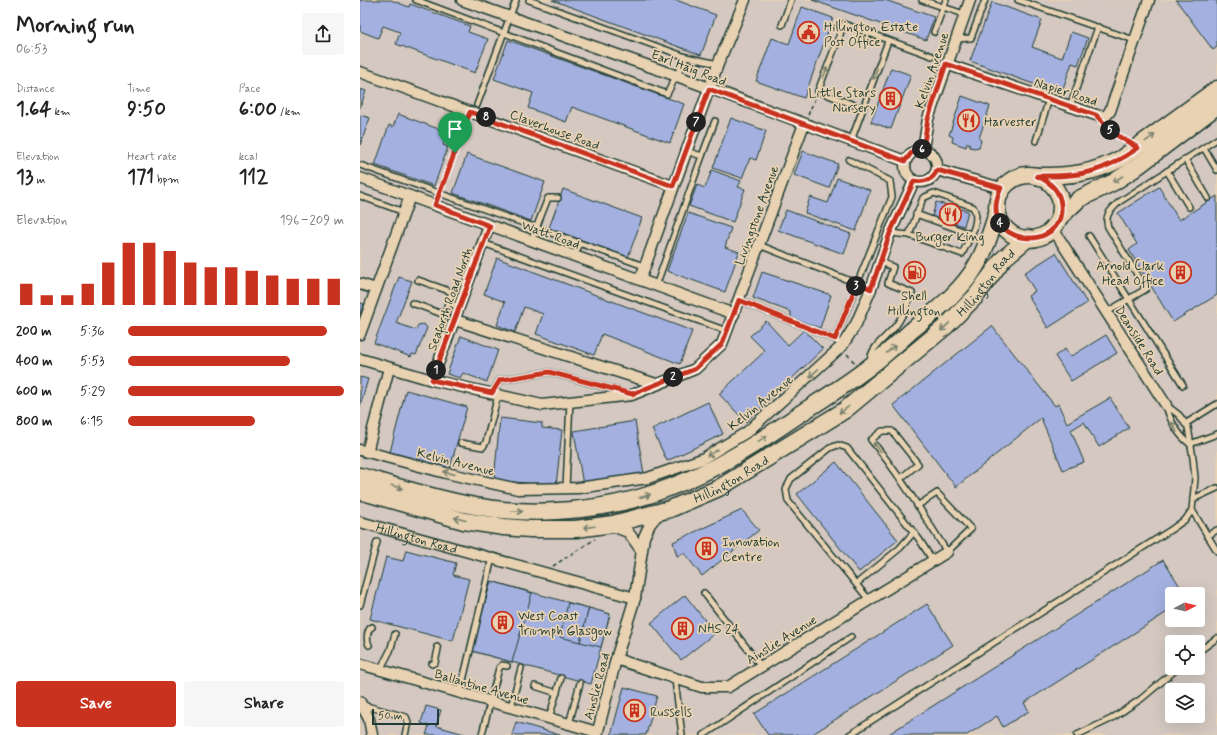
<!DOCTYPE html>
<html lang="en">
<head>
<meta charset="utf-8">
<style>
	:root { --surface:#fff; --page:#f6f6f6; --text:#222; --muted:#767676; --accent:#c8321e }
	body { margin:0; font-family:Mynerve,sans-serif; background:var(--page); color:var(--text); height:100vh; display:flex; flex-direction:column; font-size:15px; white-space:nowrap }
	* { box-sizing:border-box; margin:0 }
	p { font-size:13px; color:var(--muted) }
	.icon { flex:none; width:22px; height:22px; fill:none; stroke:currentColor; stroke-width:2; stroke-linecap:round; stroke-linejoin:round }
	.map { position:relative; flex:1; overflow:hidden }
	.sheet { display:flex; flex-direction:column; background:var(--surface); width:360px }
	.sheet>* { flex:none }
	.needle { width:26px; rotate:83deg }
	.fabs { position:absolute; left:805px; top:587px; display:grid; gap:8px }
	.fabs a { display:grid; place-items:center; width:40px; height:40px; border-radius:4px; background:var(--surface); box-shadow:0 4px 16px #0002; font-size:20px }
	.scale { position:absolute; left:12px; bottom:10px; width:67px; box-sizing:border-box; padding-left:4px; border:2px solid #1f3d34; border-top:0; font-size:11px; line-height:14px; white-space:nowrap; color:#1f3d34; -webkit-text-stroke:3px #e8d2b2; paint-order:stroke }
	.pin { position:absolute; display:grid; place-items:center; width:34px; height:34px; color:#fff; margin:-41px -17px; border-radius:50% 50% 50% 0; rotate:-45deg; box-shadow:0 0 4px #0007 }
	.pin .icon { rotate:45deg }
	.km { position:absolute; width:20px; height:20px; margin:-10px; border-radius:50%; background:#222; color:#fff; font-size:11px; line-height:20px; text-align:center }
	.round { display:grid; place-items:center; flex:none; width:42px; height:42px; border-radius:4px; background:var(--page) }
	.overview { display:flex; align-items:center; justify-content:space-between; height:68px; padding:0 16px }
	h1 { font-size:22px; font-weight:700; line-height:30px }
	.metrics { display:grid; grid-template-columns:repeat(3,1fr); gap:6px; height:68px; padding:4px 16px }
	.metrics div { display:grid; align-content:center }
	.metrics b { font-size:20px; font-weight:700 }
	.metrics small { font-size:11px; font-weight:400 }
	.metrics p { font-size:11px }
	.chart { height:112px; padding:8px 16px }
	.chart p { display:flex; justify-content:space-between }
	.chart svg { width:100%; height:72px; margin-top:4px; stroke:var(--accent); stroke-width:6 }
	.primary-button { display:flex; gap:8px; margin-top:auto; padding:8px 16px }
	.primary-button a { flex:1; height:46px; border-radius:4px; background:var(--accent); color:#fff; font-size:16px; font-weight:700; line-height:46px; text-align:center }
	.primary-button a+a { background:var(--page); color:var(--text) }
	ul { padding:0 16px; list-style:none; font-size:13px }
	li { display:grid; grid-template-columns:64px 48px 1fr; align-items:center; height:30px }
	li i { height:10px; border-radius:5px; background:var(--accent) }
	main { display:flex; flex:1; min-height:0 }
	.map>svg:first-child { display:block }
	.built { fill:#d4c8c0; fill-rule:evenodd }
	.building { fill:#a4b1e0; stroke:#1f3d34 }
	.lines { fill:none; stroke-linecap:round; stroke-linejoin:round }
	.lane-casing { stroke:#1f3d34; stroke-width:8 }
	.street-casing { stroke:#1f3d34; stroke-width:13 }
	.primary-casing { stroke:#1f3d34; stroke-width:19 }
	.path { stroke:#1f3d34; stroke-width:1.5; stroke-dasharray:4 3; stroke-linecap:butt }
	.lane { stroke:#e8d2b2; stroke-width:5 }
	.street { stroke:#e8d2b2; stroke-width:10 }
	.primary { stroke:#e8d2b2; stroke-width:16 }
	.oneway { stroke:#79806d }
	.route-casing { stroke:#fff; stroke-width:8 }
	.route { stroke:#c8321e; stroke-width:5 }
	.labels { text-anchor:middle; stroke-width:3.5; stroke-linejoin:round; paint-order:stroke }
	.poi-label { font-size:13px; fill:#1f3d34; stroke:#e8d2b2; text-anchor:start }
	.street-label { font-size:13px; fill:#1f3d34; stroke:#e8d2b2 }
</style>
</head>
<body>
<main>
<section class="sheet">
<div class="overview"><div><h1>Morning run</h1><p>06:53</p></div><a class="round"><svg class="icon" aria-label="share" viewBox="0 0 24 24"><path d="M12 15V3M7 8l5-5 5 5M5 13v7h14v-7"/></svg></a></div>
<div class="metrics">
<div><p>Distance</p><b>1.64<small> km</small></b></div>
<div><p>Time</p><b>9:50</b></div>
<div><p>Pace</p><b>6:00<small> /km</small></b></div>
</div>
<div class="metrics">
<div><p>Elevation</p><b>13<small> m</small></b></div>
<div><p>Heart rate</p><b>171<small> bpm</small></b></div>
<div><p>kcal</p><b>112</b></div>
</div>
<div class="chart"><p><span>Elevation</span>196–209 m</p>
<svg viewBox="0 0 160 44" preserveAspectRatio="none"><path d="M5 44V31M15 44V38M25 44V38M35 44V31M45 44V18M55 44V6M65 44V6M75 44V11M85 44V18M95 44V21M105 44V21M115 44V23M125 44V26M135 44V28M145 44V28M155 44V28"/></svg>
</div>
<ul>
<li><b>200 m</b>5:36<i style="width:92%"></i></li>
<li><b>400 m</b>5:53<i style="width:75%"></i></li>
<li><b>600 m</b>5:29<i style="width:100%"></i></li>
<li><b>800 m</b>6:15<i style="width:59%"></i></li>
</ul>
<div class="primary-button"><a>Save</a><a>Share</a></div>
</section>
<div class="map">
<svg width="857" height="735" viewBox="0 0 857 735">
	<rect width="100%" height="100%" fill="#e8d2b2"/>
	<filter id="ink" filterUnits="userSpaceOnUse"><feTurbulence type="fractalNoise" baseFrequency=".025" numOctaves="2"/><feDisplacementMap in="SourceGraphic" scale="8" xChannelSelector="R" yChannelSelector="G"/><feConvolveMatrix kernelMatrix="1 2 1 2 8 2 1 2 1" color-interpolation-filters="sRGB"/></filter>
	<g filter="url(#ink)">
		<path class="built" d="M0,0h857v735h-857zM812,594h26v26h-26zM812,642h26v26h-26zM812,690h26v26h-26z"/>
		<g class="building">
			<polygon points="0,0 31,0 49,7 50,4 110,26 108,32 128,39 115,73 36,44 40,32 23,26 18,38 0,31"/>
			<polygon points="192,0 316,0 356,15 341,55"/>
			<polygon points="452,0 525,0 574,17 566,40"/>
			<polygon points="816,0 857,0 857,47 853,50"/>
			<polygon points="632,2 682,20 672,47 702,58 711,32 728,38 718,65 712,63 701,94 610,61"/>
			<polygon points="442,7 473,18 444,98 396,81 412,38 429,44"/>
			<polygon points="148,40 324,104 310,143 212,107 206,122 168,108 173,93 134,79"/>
			<polygon points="531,68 551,75 531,129 511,122"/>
			<polygon points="0,89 6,91 0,108"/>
			<polygon points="602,96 630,106 619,138 621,141 619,147 614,148 610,147 609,143 607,143 606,147 592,142 593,137 589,135"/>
			<polygon points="38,114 84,131 82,136 86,137 83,145 88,147 74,186 15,165 29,125 33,127"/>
			<polygon points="0,115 10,118 0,145"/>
			<polygon points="371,118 406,131 396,160 390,158 382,178 353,168"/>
			<polygon points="443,151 478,164 469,188 434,175"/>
			<polygon points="107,154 185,182 171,221 93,193"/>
			<polygon points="352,170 381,181 378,187 385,189 373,222 329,206 337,185 345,188"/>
			<polygon points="477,178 510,190 496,231 445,213 450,197 468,203"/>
			<polygon points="799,187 819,220 857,196 857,295 813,322 769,250 777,244 758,213"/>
			<polygon points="203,189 282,218 268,257 189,228"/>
			<polygon points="576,202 608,211 604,226 572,217"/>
			<polygon points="426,210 491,234 484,254 418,230"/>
			<polygon points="328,213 371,228 365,247 379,252 365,292 307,271"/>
			<polygon points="696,253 727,303 688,328 668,296 675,291 664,273"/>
			<polygon points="137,258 332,331 320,364 242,334 234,355 176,334 183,314 164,307 155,332 137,325 145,302 124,294"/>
			<polygon points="402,272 471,295 460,328 431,318 431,312 393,298"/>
			<polygon points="39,277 52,281 36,323 56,330 58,325 64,324 67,328 56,355 52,354 51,357 14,343"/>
			<polygon points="0,303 4,304 0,315"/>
			<polygon points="406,321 428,345 444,330 463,349 386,422 359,394 405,351 390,336"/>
			<polygon points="632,326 695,406 698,404 707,423 750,398 769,428 739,447 724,422 711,430 724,462 703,470 681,418 596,487 533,405"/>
			<polygon points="746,335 757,353 711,381 695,356 705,349 710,357"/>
			<polygon points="101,336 138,350 127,382 103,373 100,378 87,374"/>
			<polygon points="0,377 8,379 0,406"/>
			<polygon points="46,390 107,407 90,468 30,452"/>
			<polygon points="348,402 363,434 307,461 292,429"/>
			<polygon points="140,418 182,423 182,428 202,430 196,486 134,480"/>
			<polygon points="275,421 284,474 223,485 214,431"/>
			<polygon points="476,462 538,540 499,572 437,494"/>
			<polygon points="382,510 399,530 342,576 324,553 317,556 313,542"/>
			<polygon points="46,550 96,563 93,575 109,579 93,641 10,619 26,557 43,561"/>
			<polygon points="803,560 825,594 812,594 812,609 664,703 669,711 643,727 637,716 607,735 527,735"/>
			<polygon points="131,581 250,614 231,684 112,651"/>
			<polygon points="131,581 172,593 152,662 112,651"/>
			<polygon points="325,595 355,633 321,660 291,623"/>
			<polygon points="208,603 229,608 220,642 200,637"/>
			<polygon points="567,604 593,645 451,735 408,735 394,714"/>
			<polygon points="229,608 250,614 241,647 220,642"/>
			<polygon points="264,687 297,696 286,735 251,735"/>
			<polygon points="66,706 81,710 76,726 108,735 66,735 69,726 61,723"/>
			<polygon points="156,722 200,735 152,735"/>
		</g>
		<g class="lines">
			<defs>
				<g id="lane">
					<polyline points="56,0 307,94 326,57"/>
					<polyline points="169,0 326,57 358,64"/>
					<polyline points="562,0 604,14"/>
					<polyline points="658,0 774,40"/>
					<polyline points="422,25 431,0"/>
					<polyline points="574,32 586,0"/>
					<polyline points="595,39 611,38 625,0"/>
					<polyline points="117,105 156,0"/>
					<polyline points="710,106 738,27"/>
					<polyline points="502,108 458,91 484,24 572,56"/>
					<polyline points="491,141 528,41"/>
					<polyline points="676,141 689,99"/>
					<polyline points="844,148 857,170"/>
					<polyline points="326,151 342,156 355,121"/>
					<polyline points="825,159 848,198"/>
					<polyline points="0,165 284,266"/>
					<polyline points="807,171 829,207"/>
					<polyline points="0,196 44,212"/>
					<polyline points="556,214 611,234"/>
					<path d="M530,233l19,2 53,19c6,-13 20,-34 11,-47l-39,-14 -11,5 -14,37"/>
					<polyline points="729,236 823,385"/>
					<polyline points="171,241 188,198 198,198"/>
					<polyline points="123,243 367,331"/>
					<polyline points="399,245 511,289"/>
					<polyline points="214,256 220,244"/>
					<polyline points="58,280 92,292 88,303 100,307"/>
					<polyline points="296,286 342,156"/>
					<polyline points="379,300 475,339 482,346"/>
					<polyline points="52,303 85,315 88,303"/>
					<path d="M747,312l39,-23 -38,-62c-4,-12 3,-17 11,-25l98,-63"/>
					<polyline points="475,339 532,197 530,181 489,160"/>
					<path d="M510,362c0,-16 19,-26 27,-38 7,-9 10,-21 15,-31l-24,-10 5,-16 -13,-5"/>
					<polyline points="132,393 140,380 189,372 267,393"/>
					<path d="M806,405c4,16 11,29 24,39"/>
					<polyline points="825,424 857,404"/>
					<polyline points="101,443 123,447 126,442 138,395"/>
					<polyline points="830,444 857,434"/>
					<path d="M541,478l17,-14 -26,-33h-10l-11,9c29,35 52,74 76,112l24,-23 -34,-36 -20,13"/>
					<polyline points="206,488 210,401"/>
					<polyline points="833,499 857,488"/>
					<polyline points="832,510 857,551"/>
					<polyline points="847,536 857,530"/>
					<polyline points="496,584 540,548 554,532"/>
					<polyline points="344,593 401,666"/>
					<polyline points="510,601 428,501 426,489 431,479 470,448 478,445 487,448 559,539 573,561"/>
					<polyline points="0,605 17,542"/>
					<path d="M9,645c-3,-5 -2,-16 3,-18"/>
					<polyline points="838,652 857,638"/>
					<polyline points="72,664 75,663 78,649 77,647"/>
					<polyline points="20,670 30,651 35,634"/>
					<polyline points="315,680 322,735"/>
					<polyline points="175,686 197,693"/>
					<polyline points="100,693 132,558"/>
					<polyline points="3,705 46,717 48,722 45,735"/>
					<polyline points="151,707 161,668"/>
					<polyline points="189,718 201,678"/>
					<polyline points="209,724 220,683"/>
					<polyline points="122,734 139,668 142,665 147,666"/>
					<polyline points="344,735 491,637"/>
					<polyline points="489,735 812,529 826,519 832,510 835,478 833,458 828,427 819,415 806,405"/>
					<polyline points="717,735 751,719 781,699 818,668"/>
				</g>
				<g id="street">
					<polyline points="102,0 317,76 545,161"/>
					<polyline points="586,64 736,115 745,117 750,111 789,0"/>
					<polyline points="0,72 313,186"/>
					<polyline points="563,149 568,119 610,0"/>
					<circle cx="561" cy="166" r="16"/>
					<polyline points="577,170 641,188"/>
					<polyline points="0,178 374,314"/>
					<polyline points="693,229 806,405"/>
					<polyline points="280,280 358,64 385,0"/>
					<polyline points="0,284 16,289"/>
					<polyline points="95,320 296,384"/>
					<polyline points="0,334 50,196"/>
					<polyline points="0,359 72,380 182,405 272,395 335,369 362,344 444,124"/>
					<polyline points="72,380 129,226"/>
					<polyline points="0,450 86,473 158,489 218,488 288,478 342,459 387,432 482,346 496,324 511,289 530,233 554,181"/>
					<polyline points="7,452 29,368"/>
					<path id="s1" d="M0,522l275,76"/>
					<polyline points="252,526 268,532 281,550"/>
					<polyline points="256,659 342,687 368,687 587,552"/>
					<polyline points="0,664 237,732"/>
					<polyline points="0,702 9,719 12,735"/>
					<polyline points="237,735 256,659 275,598 284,537 290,524 299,513"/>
				</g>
				<g id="primary">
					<circle cx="669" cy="207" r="32"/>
					<path d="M677,176c33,0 56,-2 85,-18l95,-69"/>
					<polyline points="701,216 719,199 754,182 774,169 857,106"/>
					<path d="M0,476c65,19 129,40 197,35 37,-2 76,-9 111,-23 46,-17 88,-44 129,-72 24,-16 49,-31 72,-49 15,-11 29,-24 43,-37 23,-19 49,-38 64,-64 10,-16 15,-35 21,-53"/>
					<path id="s2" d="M0,491l104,30 40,6 26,2h46l37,-5 57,-15 49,-21 126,-78 100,-83 30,-30 28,-38 25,-21"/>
				</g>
			</defs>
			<use href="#lane" class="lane-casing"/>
			<use href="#street" class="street-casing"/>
			<use href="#primary" class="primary-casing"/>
			<g class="path">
				<polyline points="448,115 456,96"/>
				<polyline points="747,127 765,140"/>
				<polyline points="83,187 107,121"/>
				<polyline points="487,354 495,363"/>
				<polyline points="193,566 235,539"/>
			</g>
			<use href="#lane" class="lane"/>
			<use href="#street" class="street"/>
			<use href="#primary" class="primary"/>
		</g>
		<defs><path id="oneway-shaft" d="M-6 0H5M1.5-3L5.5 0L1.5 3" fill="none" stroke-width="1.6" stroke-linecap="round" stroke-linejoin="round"/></defs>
		<g class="oneway">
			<use href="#oneway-shaft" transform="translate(465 73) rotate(-69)"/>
			<use href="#oneway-shaft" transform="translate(515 74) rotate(111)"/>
			<use href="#oneway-shaft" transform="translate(790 138) rotate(-36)"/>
			<use href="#oneway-shaft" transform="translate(758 179) rotate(147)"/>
			<use href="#oneway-shaft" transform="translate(585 327) rotate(137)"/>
			<use href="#oneway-shaft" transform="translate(531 349) rotate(-40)"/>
			<use href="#oneway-shaft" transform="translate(454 373) rotate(137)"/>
			<use href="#oneway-shaft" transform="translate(484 410) rotate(144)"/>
			<use href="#oneway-shaft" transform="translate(814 427) rotate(-120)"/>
			<use href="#oneway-shaft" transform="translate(402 439) rotate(-32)"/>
			<use href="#oneway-shaft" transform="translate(517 447) rotate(-129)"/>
			<use href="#oneway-shaft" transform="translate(352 453) rotate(149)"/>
			<use href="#oneway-shaft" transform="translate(89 473) rotate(-167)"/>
			<use href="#oneway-shaft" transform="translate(37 487) rotate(16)"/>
			<use href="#oneway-shaft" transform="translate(285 496) rotate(-16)"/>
			<use href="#oneway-shaft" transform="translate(157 511) rotate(3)"/>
			<use href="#oneway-shaft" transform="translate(100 519) rotate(-166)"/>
			<use href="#oneway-shaft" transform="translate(229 527) rotate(173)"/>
		</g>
	</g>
	<g class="lines" filter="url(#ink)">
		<defs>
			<path id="route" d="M586,64l150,51 16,17 26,16c-36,25 -58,29 -101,28 13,6 23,14 24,29 4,51 -87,41 -60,-17l-64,-18c-4,10 -13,13 -23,11l-24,52 -19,56 -14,-6 -22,56 -96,-39 -17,44 -27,25 -63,25 -83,-22 -49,8 -8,13 -60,-13 58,-154 -55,-21 35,-93 203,74 36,-97 196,72 8,-10 10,-2 5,-30z"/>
		</defs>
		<use href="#route" class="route-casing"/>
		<use href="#route" class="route"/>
	</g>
	<defs>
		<symbol id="civic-ring" viewBox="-11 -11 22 22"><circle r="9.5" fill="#e8d2b2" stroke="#c8321e" stroke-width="1.5"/><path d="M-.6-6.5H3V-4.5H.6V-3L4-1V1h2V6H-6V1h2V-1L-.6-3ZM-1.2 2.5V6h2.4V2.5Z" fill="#c8321e"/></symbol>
		<symbol id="building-ring" viewBox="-11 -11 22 22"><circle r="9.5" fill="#e8d2b2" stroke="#c8321e" stroke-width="1.5"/><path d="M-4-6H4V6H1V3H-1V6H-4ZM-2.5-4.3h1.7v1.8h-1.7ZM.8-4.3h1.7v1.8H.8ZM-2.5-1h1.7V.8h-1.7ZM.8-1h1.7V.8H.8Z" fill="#c8321e"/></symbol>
		<symbol id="restaurant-ring" viewBox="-11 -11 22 22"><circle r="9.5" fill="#e8d2b2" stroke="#c8321e" stroke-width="1.5"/><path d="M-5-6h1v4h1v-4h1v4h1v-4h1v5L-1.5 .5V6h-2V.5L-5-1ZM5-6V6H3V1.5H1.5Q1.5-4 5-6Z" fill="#c8321e"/></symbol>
		<symbol id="fuel-ring" viewBox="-11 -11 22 22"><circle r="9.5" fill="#e8d2b2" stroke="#c8321e" stroke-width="1.5"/><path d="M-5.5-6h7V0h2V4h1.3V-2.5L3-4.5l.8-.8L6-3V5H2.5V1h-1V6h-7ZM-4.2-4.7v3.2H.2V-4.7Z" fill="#c8321e"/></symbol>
	</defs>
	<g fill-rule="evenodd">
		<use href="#civic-ring" x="436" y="20" width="25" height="25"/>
		<use href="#building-ring" x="518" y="86" width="25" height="25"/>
		<use href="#restaurant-ring" x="596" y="108" width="25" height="25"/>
		<use href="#restaurant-ring" x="578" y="202" width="25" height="25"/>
		<use href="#building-ring" x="808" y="260" width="25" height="25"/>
		<use href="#fuel-ring" x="542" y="260" width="25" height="25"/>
		<use href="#building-ring" x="334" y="536" width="25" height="25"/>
		<use href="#building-ring" x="130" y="610" width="25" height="25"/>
		<use href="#building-ring" x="310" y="616" width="25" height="25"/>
		<use href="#building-ring" x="262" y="698" width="25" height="25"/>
	</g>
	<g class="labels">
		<g class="poi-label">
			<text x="464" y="31">Hillington Estate<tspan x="464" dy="15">Post Office</tspan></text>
			<text x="516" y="97" text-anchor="end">Little Stars<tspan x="516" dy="15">Nursery</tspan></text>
			<text x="624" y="126">Harvester</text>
			<text x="590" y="241" text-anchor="middle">Burger King</text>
			<text x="804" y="270" text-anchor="end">Arnold Clark<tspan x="804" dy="15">Head Office</tspan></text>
			<text x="554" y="300" text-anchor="middle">Shell<tspan x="554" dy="15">Hillington</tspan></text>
			<text x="362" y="546">Innovation<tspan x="362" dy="15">Centre</tspan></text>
			<text x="158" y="620">West Coast<tspan x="158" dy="15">Triumph Glasgow</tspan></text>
			<text x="338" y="633">NHS 24</text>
			<text x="290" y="716">Russells</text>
		</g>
		<g class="street-label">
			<text transform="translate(329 67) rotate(21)" y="5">Earl Haig Road</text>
			<text transform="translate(571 70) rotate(-71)" y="5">Kelvin Avenue</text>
			<text transform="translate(706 91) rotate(18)" y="5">Napier Road</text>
			<text transform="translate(195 129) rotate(20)" y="5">Claverhouse Road</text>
			<text transform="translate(396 215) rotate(-70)" y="5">Livingstone Avenue</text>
			<text transform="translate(191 234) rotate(20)" y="5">Watt Road</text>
			<text dy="5" stroke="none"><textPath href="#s2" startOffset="709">Hillington Road</textPath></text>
			<text transform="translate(89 299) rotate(-70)" y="5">Seaforth Road North</text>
			<text transform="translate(780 340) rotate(58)" y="5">Deanside Road</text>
			<text transform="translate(400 402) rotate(-39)" y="5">Kelvin Avenue</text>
			<text transform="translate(96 461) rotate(14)" y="5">Kelvin Avenue</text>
			<text dy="5" stroke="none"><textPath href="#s2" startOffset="385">Hillington Road</textPath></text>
			<text dy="5" stroke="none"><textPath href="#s1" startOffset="59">Hillington Road</textPath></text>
			<text transform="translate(421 639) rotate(-32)" y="5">Ainslie Avenue</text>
			<text transform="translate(122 686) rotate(16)" y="5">Ballantine Avenue</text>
			<text transform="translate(236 686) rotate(-75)" y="5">Ainslie Road</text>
		</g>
	</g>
</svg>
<div class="fabs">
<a><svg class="needle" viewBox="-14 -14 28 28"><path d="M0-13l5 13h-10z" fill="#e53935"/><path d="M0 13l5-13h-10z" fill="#767676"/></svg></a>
<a><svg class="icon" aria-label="locate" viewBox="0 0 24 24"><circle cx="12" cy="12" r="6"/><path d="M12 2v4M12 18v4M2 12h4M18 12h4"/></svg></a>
<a><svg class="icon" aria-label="layers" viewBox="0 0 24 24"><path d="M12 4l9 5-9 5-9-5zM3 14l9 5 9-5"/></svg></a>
</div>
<div class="scale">50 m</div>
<div class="pin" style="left:95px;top:153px;background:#1e9e55"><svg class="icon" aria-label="arrive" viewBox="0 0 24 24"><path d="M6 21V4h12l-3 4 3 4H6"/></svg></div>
<b class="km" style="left:76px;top:370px">1</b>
<b class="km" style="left:313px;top:377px">2</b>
<b class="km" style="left:496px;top:286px">3</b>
<b class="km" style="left:640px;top:223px">4</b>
<b class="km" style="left:750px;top:130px">5</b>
<b class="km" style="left:562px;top:149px">6</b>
<b class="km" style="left:336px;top:122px">7</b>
<b class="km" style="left:126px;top:117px">8</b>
</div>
</main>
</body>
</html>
